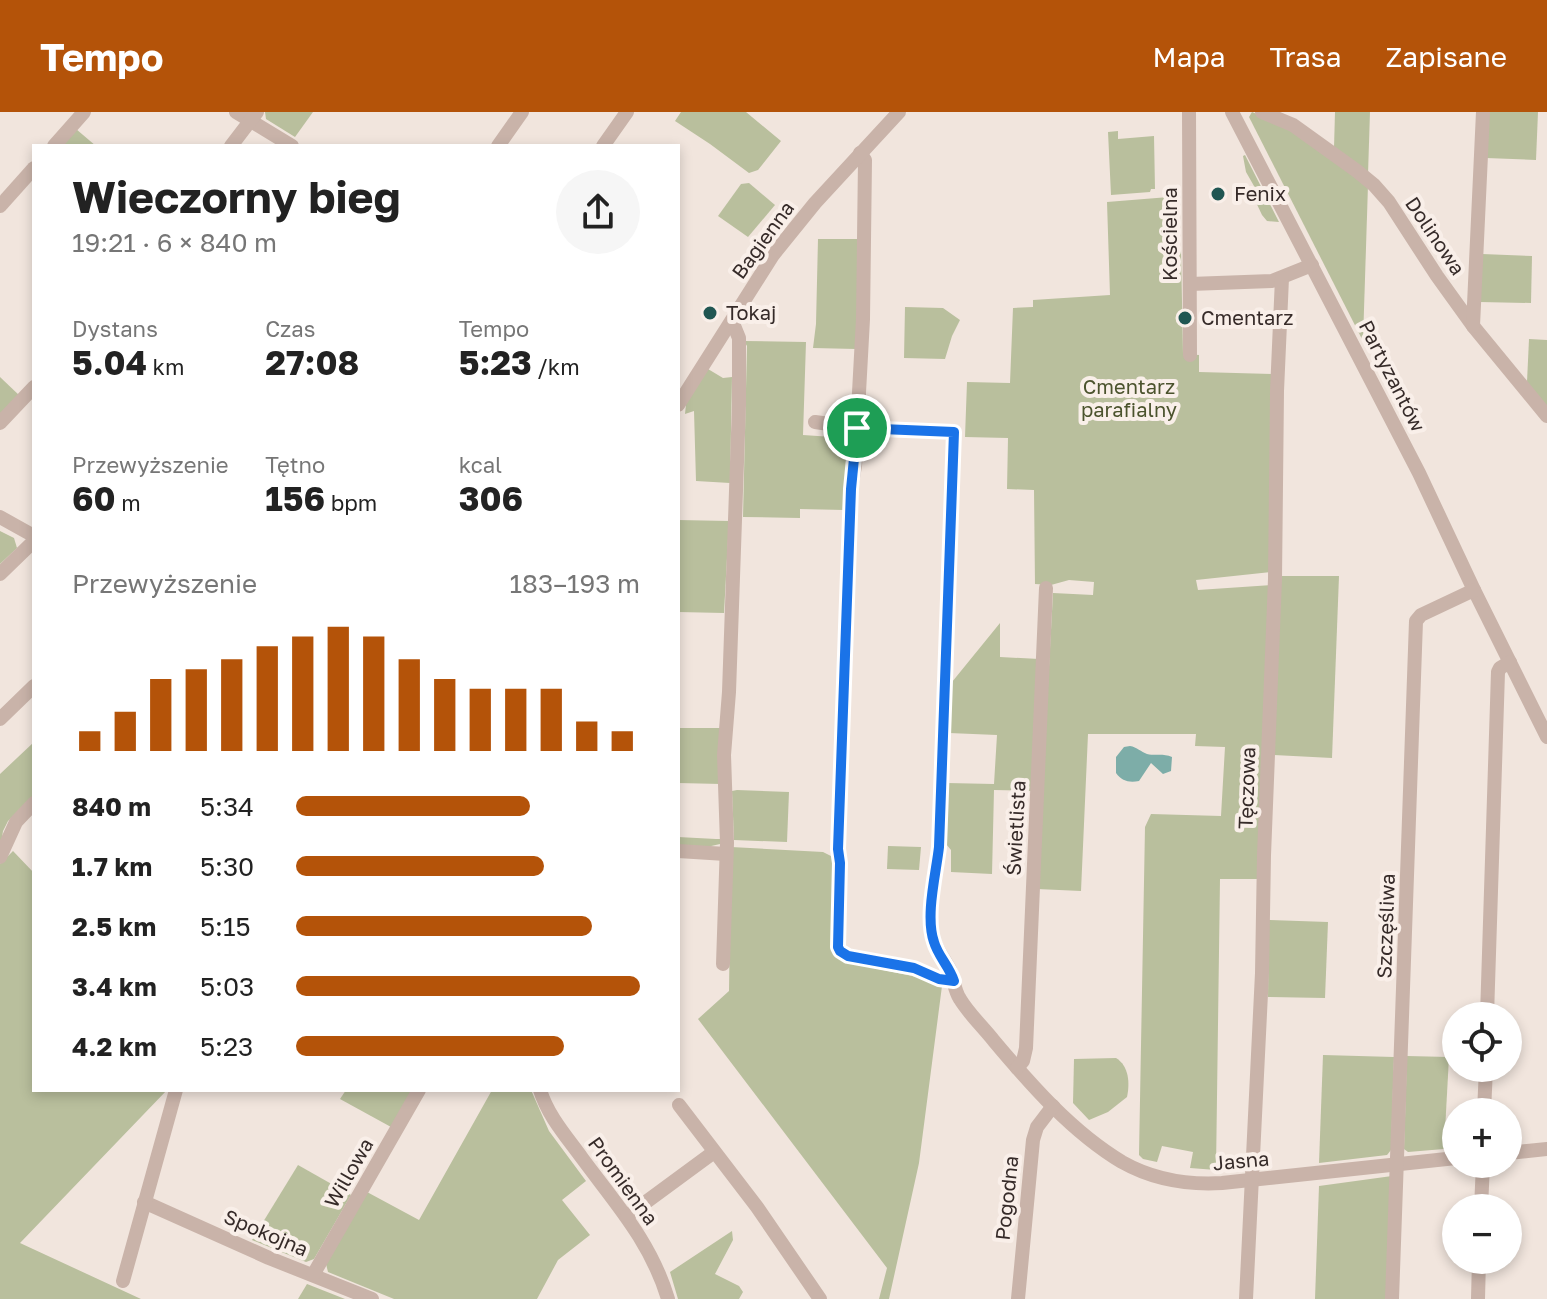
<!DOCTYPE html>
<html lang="pl">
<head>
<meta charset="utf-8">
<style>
	:root { --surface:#fff; --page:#f6f6f6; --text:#222; --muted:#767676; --accent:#b45309 }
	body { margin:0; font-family:"Golos Text",sans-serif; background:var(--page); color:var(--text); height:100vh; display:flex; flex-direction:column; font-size:30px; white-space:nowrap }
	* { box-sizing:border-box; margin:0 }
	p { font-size:26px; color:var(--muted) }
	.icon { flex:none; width:44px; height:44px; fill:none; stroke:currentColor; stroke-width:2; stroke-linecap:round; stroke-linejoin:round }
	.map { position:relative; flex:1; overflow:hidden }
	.side { position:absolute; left:32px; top:32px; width:648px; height:948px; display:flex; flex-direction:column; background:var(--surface); border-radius:0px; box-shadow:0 4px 12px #0003 }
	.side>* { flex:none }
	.tools { position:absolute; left:1442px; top:890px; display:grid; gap:16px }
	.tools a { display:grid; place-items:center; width:80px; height:80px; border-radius:50%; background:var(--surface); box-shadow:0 4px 12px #0003; font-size:40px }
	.pin { position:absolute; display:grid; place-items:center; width:68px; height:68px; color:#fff; margin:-34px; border:4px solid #fff; border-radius:50%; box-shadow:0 2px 8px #0007 }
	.round { display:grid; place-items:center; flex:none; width:84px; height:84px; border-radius:42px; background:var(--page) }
	.headline { display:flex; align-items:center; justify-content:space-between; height:136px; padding:0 40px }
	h1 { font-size:44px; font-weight:700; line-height:60px }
	.figures { display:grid; grid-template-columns:repeat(3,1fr); gap:12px; height:136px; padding:8px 40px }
	.figures div { display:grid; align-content:center }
	.figures b { font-size:34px; font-weight:700 }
	.figures small { font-size:22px; font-weight:400 }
	.figures p { font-size:22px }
	.chart { height:224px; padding:16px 40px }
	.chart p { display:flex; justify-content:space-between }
	.chart svg { width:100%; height:144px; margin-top:8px; stroke:var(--accent); stroke-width:6 }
	ul { padding:0 40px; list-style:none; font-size:26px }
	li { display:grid; grid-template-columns:128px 96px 1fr; align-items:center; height:60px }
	li i { height:20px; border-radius:10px; background:var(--accent) }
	header { display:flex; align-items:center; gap:48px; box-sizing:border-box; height:112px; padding:0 40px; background:var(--accent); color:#fff }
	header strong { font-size:38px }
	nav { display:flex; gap:44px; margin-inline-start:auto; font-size:28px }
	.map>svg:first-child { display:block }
	.green { fill:#b9bf9d }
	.water { fill:#7dada8 }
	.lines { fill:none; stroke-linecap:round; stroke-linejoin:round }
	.minor { stroke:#c9b3a9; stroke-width:14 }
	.route-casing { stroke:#fff; stroke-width:16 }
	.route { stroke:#1a73e8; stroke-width:10 }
	.poi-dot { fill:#205652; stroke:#f9efe9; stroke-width:3 }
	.labels { text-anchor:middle; stroke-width:8; stroke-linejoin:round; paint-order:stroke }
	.poi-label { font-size:20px; fill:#362b29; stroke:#f9efe9; text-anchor:start }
	.street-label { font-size:20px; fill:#362b29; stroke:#f9efe9 }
	.park-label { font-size:20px; fill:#4b532d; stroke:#f9efe9 }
</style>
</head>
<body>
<header>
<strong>Tempo</strong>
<nav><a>Mapa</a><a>Trasa</a><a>Zapisane</a></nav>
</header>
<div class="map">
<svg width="1547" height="1187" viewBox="0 0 1547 1187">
	<rect width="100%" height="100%" fill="#f1e5dd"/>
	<g class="green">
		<polygon points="265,0 313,0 295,25 266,7"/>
		<polygon points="681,0 746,0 781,29 758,58 749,61 710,32 675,9"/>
		<polygon points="1252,0 1285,13 1368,73 1363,229 1249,5"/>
		<polygon points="1335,0 1370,0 1368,62 1334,36"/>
		<polygon points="1487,0 1538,0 1536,48 1486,46"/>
		<polygon points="76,17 96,34 61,34"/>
		<polygon points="1118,19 1118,27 1154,24 1155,77 1151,77 1150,80 1111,83 1108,20"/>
		<polygon points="1245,43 1279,110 1267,109 1262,103 1253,84 1254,74 1246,60 1243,44"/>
		<polygon points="749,71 775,93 748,125 718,104 741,72"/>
		<polygon points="1169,85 1168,131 1181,137 1183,242 1199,243 1199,260 1275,262 1271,460 1196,468 1198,478 1272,473 1261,767 1220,767 1216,1058 1190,1056 1193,1040 1162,1034 1157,1050 1143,1047 1139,1043 1145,715 1151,702 1221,704 1225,635 1195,634 1196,622 1088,622 1081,779 1037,777 1053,481 1093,483 1094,470 1069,468 1051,473 1035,472 1034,378 1007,377 1008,326 965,325 967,270 1010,271 1013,196 1033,195 1033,188 1110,183 1107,90"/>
		<polygon points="818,127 860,127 856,237 813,236 816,212"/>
		<polygon points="1482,142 1532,144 1531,191 1480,190"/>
		<polygon points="905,195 943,196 960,208 952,224 945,247 904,246"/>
		<polygon points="1529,227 1547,228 1547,296 1527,270"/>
		<polygon points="744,229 806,230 803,323 847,326 844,398 800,397 800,406 743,405 747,234"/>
		<polygon points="708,257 723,266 732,265 730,371 696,369 694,299 685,302 686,292"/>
		<polygon points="0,265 21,285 0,306"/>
		<polygon points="678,408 729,409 724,501 678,500"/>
		<polygon points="0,419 14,426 17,436 0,452"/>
		<polygon points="1281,464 1339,464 1332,646 1274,643"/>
		<polygon points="1000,511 1000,545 1039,547 1034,679 994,678 992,762 951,760 951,738 946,732 947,671 994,672 997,623 949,621 952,570"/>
		<polygon points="678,616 722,616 721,672 678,671"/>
		<polygon points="34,630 34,684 8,709 3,719 0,739 0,662"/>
		<polygon points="737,678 789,680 787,730 734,728 732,679"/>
		<polygon points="678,725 716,727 721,727 720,732 707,735 678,736"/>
		<polygon points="888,734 921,735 919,758 887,757"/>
		<polygon points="731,735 823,740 835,746 835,820 849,851 922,866 942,874 919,1051 889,1187 879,1187 887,1156 698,907 729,879"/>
		<polygon points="13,739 34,761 34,978 167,978 20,1131 141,1187 0,1187 0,752"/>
		<polygon points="1269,808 1328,810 1325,886 1268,885"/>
		<polygon points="1323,943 1394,945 1391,1038 1387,1043 1319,1051"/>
		<polygon points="1407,944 1449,945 1444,1037 1408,1040 1404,1037"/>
		<path d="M1116,946c13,8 14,25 11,39l-19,15 -19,8 -16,-17 1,-44z"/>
		<polygon points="346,978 412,978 391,1015 340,987"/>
		<polygon points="492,978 531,978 549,1019 586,1069 562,1088 590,1123 558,1148 537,1187 394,1187 328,1160 326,1152 367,1080 419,1108"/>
		<polygon points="298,1053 351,1083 314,1147 306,1150 252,1128"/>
		<polygon points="1392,1064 1388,1187 1315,1187 1319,1074"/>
		<polygon points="732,1119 733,1128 715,1162 739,1174 743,1180 739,1187 678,1187 670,1160"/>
		<polygon points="307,1172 345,1187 298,1187"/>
	</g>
	<path class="water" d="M1130,634c7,1 11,6 17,8 9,2 16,-1 25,3l-1,14 -8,3 -12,-11 -12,18c-10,2 -17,0 -23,-8v-16l8,-10z"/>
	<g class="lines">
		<g class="minor">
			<polyline points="236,0 292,34"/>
			<polyline points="1189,0 1190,243"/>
			<polyline points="1232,0 1419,361 1474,478 1547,625"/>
			<polyline points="1262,0 1293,13 1357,59 1374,73 1389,90 1437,164 1473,214 1547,304"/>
			<polyline points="54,34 84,0"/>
			<polyline points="231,34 257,0"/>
			<polyline points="498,34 522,0"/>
			<polyline points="603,34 627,0"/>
			<polyline points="860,41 865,48 863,207 855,354 851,377 838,737 840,751 838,835 840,839 848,844 914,856 939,867 954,869"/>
			<polyline points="0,94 34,56"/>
			<polyline points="1190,172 1272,169 1312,153"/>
			<polyline points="1473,214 1483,0"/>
			<polyline points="678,293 773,143 815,91 899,0"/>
			<path d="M815,310l42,6 97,4 -15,415c-3,29 -13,62 -6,91 3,12 12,21 17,32 4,9 4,20 10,29 9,15 23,28 34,42 37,44 78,91 128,121 30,17 66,23 100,21l234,-25"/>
			<polyline points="0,311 34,275"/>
			<polyline points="0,405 34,424"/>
			<polyline points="0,462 34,429"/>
			<polyline points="0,607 34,574"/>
			<polyline points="678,739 726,742"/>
			<polyline points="0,745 16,710 34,691"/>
			<polyline points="723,852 727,731 724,643 729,580 739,293 739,226 732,209"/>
			<polyline points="1487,904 1498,560 1500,556 1510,550"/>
			<polyline points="1017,956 1023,949 1026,936 1046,476"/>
			<path d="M540,978c8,26 26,46 42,68 34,46 69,84 86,141"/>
			<polyline points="679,993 757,1095 820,1187"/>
			<polyline points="1484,1000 1486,956"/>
			<polyline points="1508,1041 1547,1037"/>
			<polyline points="144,1090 269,1146 372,1187"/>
			<polyline points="1481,1096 1483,1052"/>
			<polyline points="627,1104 714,1040"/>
			<polyline points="313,1163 419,978"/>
			<polyline points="123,1169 176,978"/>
			<polyline points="1018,1187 1033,1028 1037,1015 1053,994"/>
			<polyline points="1246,1187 1262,861 1264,743 1275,467 1277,279 1282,166"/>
			<polyline points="1392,1187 1416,509 1421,503 1474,478"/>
			<polyline points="1478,1187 1479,1148"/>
		</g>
	</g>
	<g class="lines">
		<defs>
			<path id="route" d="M857,316l97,4 -15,415c-3,27 -14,69 -5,95 4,14 15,24 20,39l-15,-2 -25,-11 -66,-12 -8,-5 -2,-4 2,-84 -2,-14 13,-360z"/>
		</defs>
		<use href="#route" class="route-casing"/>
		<use href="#route" class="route"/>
	</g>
	<g class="poi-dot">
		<circle cx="1218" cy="82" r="8"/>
		<circle cx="710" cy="201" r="8"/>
		<circle cx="1185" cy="206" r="8"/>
	</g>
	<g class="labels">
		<g class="poi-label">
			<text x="1234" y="89">Fenix</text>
			<text x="726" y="208">Tokaj</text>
			<text x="1201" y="213">Cmentarz</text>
		</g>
		<g class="street-label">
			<text transform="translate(1170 122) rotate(-90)" y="7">Kościelna</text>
			<text transform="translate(1435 124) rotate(56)" y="7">Dolinowa</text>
			<text transform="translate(763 128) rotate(-54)" y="7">Bagienna</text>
			<text transform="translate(1392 264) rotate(63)" y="7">Partyzantów</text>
			<text transform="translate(1247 676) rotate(-88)" y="7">Tęczowa</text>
			<text transform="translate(1016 716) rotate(-87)" y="7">Świetlista</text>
			<text transform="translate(1386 814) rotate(-88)" y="7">Szczęśliwa</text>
			<text transform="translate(1241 1049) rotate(-5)" y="7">Jasna</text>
			<text transform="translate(349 1061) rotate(-60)" y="7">Willowa</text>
			<text transform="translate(623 1069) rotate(54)" y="7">Promienna</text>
			<text transform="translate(1007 1086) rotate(-84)" y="7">Pogodna</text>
			<text transform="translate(266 1121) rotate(23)" y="7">Spokojna</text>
		</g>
		<g class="park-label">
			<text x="1129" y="282">Cmentarz<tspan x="1129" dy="23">parafialny</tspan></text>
		</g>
	</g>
</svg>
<div class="tools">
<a><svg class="icon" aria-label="locate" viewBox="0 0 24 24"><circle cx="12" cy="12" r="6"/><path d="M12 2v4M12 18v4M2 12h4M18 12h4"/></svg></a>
<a>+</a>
<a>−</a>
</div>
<div class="pin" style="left:857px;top:316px;background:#1e9e55"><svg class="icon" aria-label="arrive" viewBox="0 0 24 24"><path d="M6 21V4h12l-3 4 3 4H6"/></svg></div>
<section class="side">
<div class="headline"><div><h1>Wieczorny bieg</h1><p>19:21 · 6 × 840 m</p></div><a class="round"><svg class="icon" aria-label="share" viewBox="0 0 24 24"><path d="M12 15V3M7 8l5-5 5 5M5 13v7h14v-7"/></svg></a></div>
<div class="figures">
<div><p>Dystans</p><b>5.04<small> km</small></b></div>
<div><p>Czas</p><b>27:08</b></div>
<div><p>Tempo</p><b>5:23<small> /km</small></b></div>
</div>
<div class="figures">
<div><p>Przewyższenie</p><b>60<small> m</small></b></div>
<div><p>Tętno</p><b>156<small> bpm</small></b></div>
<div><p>kcal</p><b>306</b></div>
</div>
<div class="chart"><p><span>Przewyższenie</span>183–193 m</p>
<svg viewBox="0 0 160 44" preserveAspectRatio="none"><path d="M5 44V38M15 44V32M25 44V22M35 44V19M45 44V16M55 44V12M65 44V9M75 44V6M85 44V9M95 44V16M105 44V22M115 44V25M125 44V25M135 44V25M145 44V35M155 44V38"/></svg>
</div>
<ul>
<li><b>840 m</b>5:34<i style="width:68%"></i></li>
<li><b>1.7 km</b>5:30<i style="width:72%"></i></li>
<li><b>2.5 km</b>5:15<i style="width:86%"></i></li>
<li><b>3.4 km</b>5:03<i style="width:100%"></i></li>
<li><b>4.2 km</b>5:23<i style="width:78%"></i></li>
</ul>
</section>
</div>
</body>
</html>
